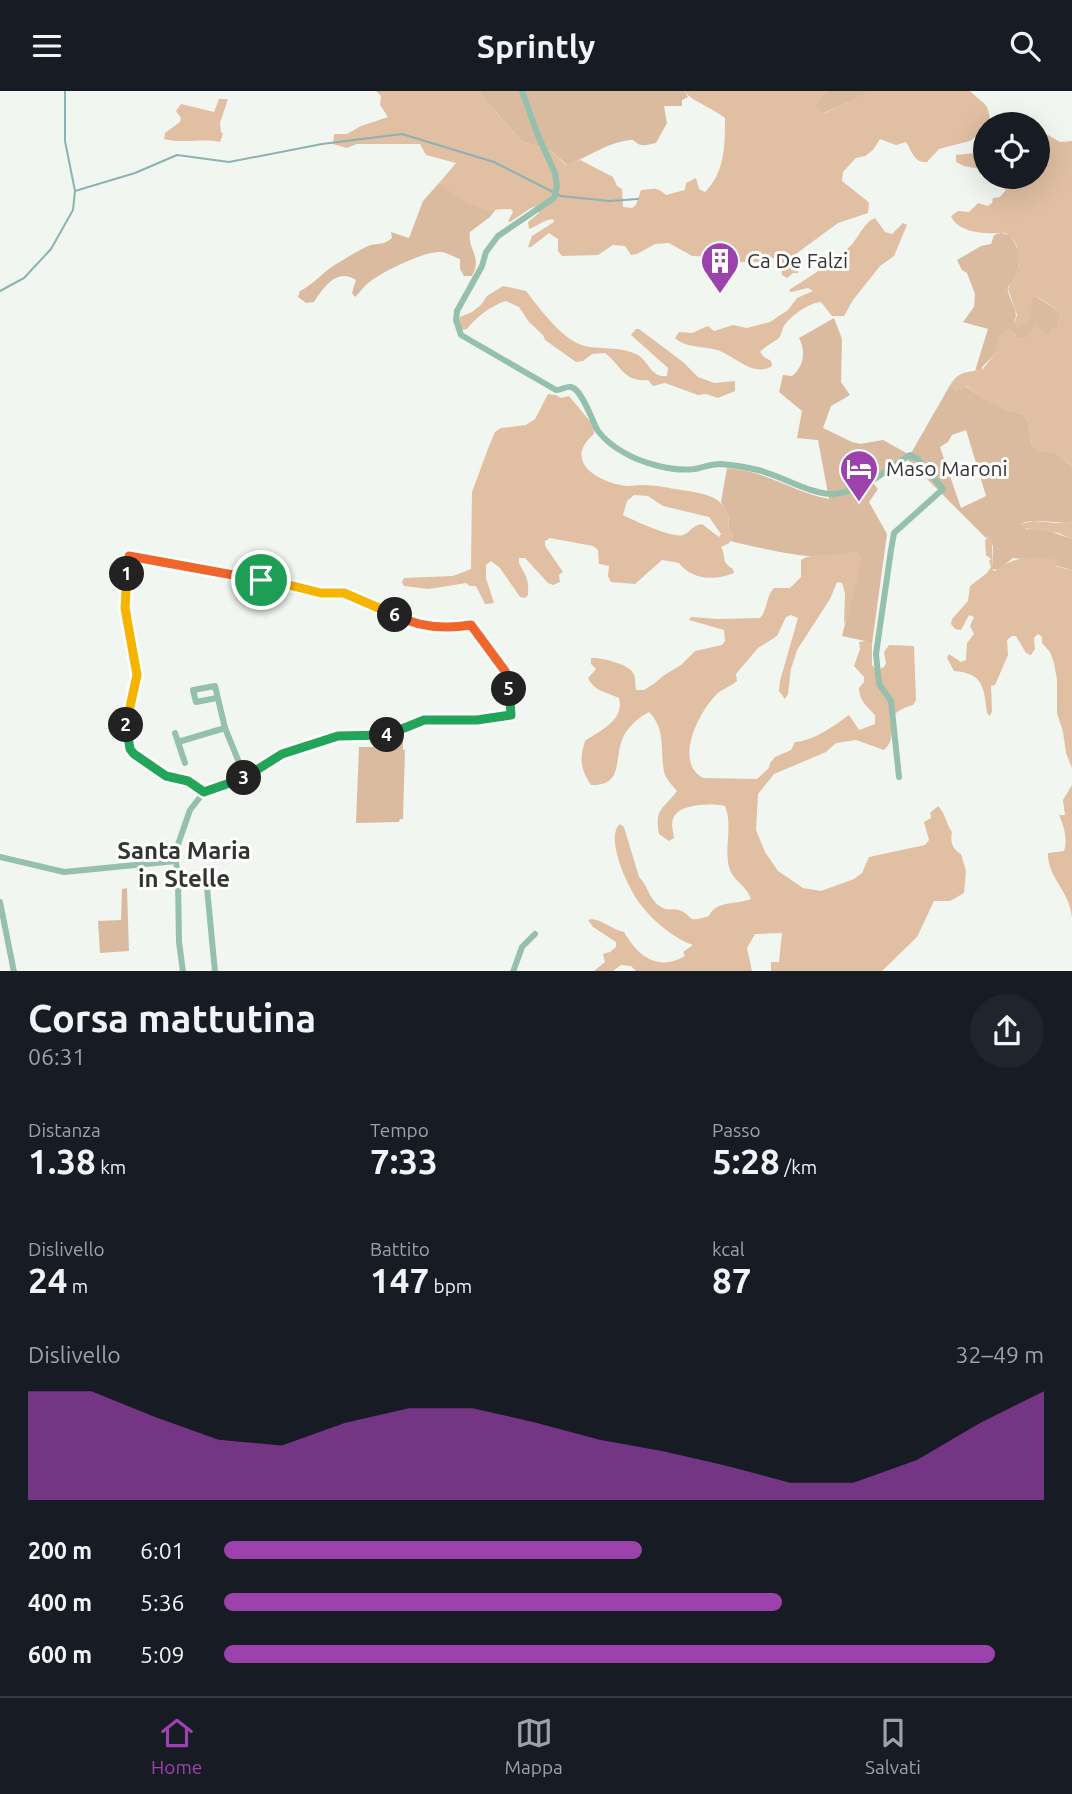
<!DOCTYPE html>
<html lang="it">
<head>
<meta charset="utf-8">
<style>
	:root { --surface:#171b24; --page:#20242c; --text:#f1f3f6; --muted:#9ea1a6; --line:#363941; --accent:#9c42ad }
	body { margin:0; font-family:Ubuntu,sans-serif; background:var(--page); color:var(--text); height:100vh; display:flex; flex-direction:column; font-size:26px; white-space:nowrap }
	* { box-sizing:border-box; margin:0 }
	p { font-size:23px; color:var(--muted) }
	.icon { flex:none; width:38px; height:38px; fill:none; stroke:currentColor; stroke-width:2; stroke-linecap:round; stroke-linejoin:round }
	.map { position:relative; height:880px; overflow:hidden }
	.drawer { display:flex; flex-direction:column; background:var(--surface); flex:1 }
	.drawer>* { flex:none }
	.controls { position:absolute; left:973px; top:21px; display:grid; gap:14px }
	.controls a { display:grid; place-items:center; width:77px; height:77px; border-radius:50%; background:var(--surface); box-shadow:0 7px 28px #0002; font-size:35px }
	.pin { position:absolute; display:grid; place-items:center; width:60px; height:60px; color:#fff; margin:-30px; border:4px solid #fff; border-radius:50%; box-shadow:0 2px 7px #0007 }
	.km { position:absolute; width:35px; height:35px; margin:-18px; border-radius:50%; background:#222; color:#fff; font-size:19px; line-height:35px; text-align:center }
	.round { display:grid; place-items:center; flex:none; width:74px; height:74px; border-radius:37px; background:var(--page) }
	.overview { display:flex; align-items:center; justify-content:space-between; height:119px; padding:0 28px }
	h1 { font-size:38px; font-weight:700; line-height:52px }
	.metrics { display:grid; grid-template-columns:repeat(3,1fr); gap:10px; height:119px; padding:7px 28px }
	.metrics div { display:grid; align-content:center }
	.metrics b { font-size:35px; font-weight:700 }
	.metrics small { font-size:19px; font-weight:400 }
	.metrics p { font-size:19px }
	.chart { height:196px; padding:14px 28px }
	.chart p { display:flex; justify-content:space-between }
	.chart svg { width:100%; height:126px; margin-top:7px; fill:var(--accent); opacity:.7 }
	ul { padding:0 28px; list-style:none; font-size:23px }
	li { display:grid; grid-template-columns:112px 84px 1fr; align-items:center; height:52px }
	li i { height:18px; border-radius:9px; background:var(--accent) }
	header { display:flex; justify-content:space-between; align-items:center; height:91px; padding:0 28px; background:var(--surface); font-size:32px; font-weight:700 }
	.tab-bar { display:flex; justify-content:space-around; align-items:center; height:98px; border-top:2px solid var(--line); background:var(--surface); font-size:19px; color:var(--muted) }
	.tab-bar a { display:grid; justify-items:center; gap:4px }
	.tab-bar .current { color:var(--accent) }
	.map>svg:first-child { display:block }
	.green { fill:#dabba0; fill-rule:evenodd }
	.forest { fill:#e0bfa2; fill-rule:evenodd }
	.lines { fill:none; stroke-linecap:round; stroke-linejoin:round }
	.stream { stroke:#8cb2b4; stroke-width:2 }
	.minor { stroke:#96c0ae; stroke-width:6 }
	.split-1-casing { stroke:#fff; stroke-width:14 }
	.split-2-casing { stroke:#fff; stroke-width:14 }
	.split-3-casing { stroke:#fff; stroke-width:14 }
	.split-4-casing { stroke:#fff; stroke-width:14 }
	.split-5-casing { stroke:#fff; stroke-width:14 }
	.split-6-casing { stroke:#fff; stroke-width:14 }
	.split-7-casing { stroke:#fff; stroke-width:14 }
	.split-1 { stroke:#f0652b; stroke-width:9 }
	.split-2 { stroke:#f5b400; stroke-width:9 }
	.split-3 { stroke:#22a559; stroke-width:9 }
	.split-4 { stroke:#22a559; stroke-width:9 }
	.split-5 { stroke:#22a559; stroke-width:9 }
	.split-6 { stroke:#f0652b; stroke-width:9 }
	.split-7 { stroke:#f5b400; stroke-width:9 }
	.labels { text-anchor:middle; stroke-width:6; stroke-linejoin:round; paint-order:stroke }
	.poi-label { font-size:21px; fill:#343533; stroke:#fff; text-anchor:start }
	.quarter-label { font-size:24px; font-weight:bold; fill:#343533; stroke:#fff }
</style>
</head>
<body>
<header><svg class="icon" aria-label="menu" viewBox="0 0 24 24"><path d="M4 6h16M4 12h16M4 18h16"/></svg>Sprintly<svg class="icon" aria-label="search" viewBox="0 0 24 24"><circle cx="10" cy="10" r="6"/><path d="M15 15l6 6"/></svg></header>
<div class="map">
<svg width="1072" height="881" viewBox="0 0 1072 881">
	<rect width="100%" height="100%" fill="#f2f6f0"/>
	<g class="green">
		<path d="M478,0h206l4,6 -6,3v6h-18l3,17 -11,20c-11,2 -14,5 -23,-3 -25,1 -43,17 -66,25l-15,-13 -31,-11z"/>
		<polygon points="826,0 867,0 866,3 824,22 814,15"/>
		<path d="M439,92l46,27 11,-1 -6,8 -20,15c-3,18 13,24 2,44h-8l-4,-7v-10c-6,-2 -14,-7 -20,-7 -16,-1 -63,22 -74,33 -4,3 -7,9 -11,12l-3,-4 4,-13c-19,-13 -33,8 -42,22l-8,1 -8,-6 2,-6c14,-7 23,-19 36,-27 9,-5 26,-16 35,-19 9,-2 13,0 21,-7l-1,-6 18,6 14,-37z"/>
		<path d="M1001,142l9,2c10,13 12,32 3,47 -3,3 -6,4 -5,9 2,11 12,21 6,31l17,-4v-20h7l23,14 -3,15 -11,8 -13,-4 -8,7 -8,1 -6,-9 -14,12 -4,13 -12,12v3l-7,1 13,-42 -25,-7 11,-15 1,-13 -8,-21 -5,-3 -5,-10 24,-14 10,-2 3,-9z"/>
		<path d="M834,227l8,21 -1,43 9,13 -19,11 -8,22 29,14 8,2 23,-4 27,15 43,-75 -2,5 5,6 9,-5c18,11 36,25 58,28l5,8 4,23 5,4 19,4 16,13v55c-17,4 -36,-4 -51,3l5,5 20,1 26,9v31l-18,-5 3,-2 -44,-5 -15,12 -6,-1 1,-23 -5,-10 -2,2 -80,-80 -33,25 5,6 -9,13 18,32 -15,110 -7,-3 -23,-5 17,-67 -8,-17c-30,13 -89,-4 -121,-11l3,-4 -5,-12 1,-8 -8,-15 6,-34c40,3 66,24 102,31l-11,-59 -21,-2 5,-27 -23,-19 4,-17 9,1c12,-9 14,-25 7,-38zM966,339l20,66 -25,12 -21,-61 8,-5 4,-7z"/>
		<polygon points="374,645 403,647 403,659 405,659 403,728 400,728 399,731 356,732 359,656 373,656"/>
		<polygon points="127,797 129,860 100,862 98,830 121,829 122,798"/>
	</g>
	<g class="forest">
		<path d="M376,0h102l43,50 31,11 14,13 14,-5 33,17 4,9 5,3 1,18 9,1 4,-3 5,-15c13,-1 15,-4 25,5l19,-5 1,-7 10,-5 3,11 6,3c20,-20 20,-46 20,-74 -11,-9 -35,-18 -41,-27h142l-11,15 10,7 40,-19 2,-3h103c15,15 19,10 20,33h-5v6l-15,11 -31,8 -12,13c-13,1 -15,-11 -21,-20l-10,3 -16,-6 -7,11 -8,6 -9,2 -13,14 -1,9 24,19 3,3 -1,10 -30,10 -41,30 -3,10 5,5 -1,5h-5l-6,5 -5,-3 -1,-6 -4,-2 -1,-8 -6,-2 -6,2 -2,3h-25l-18,-5 -27,-1 -23,-13 -14,1 -18,10 -6,1 -6,-9 -12,-1 -15,10 -36,1 -4,-5v-12l-9,-6 -18,14h-3l4,-11 22,-14 -1,-3c-10,1 -15,7 -24,10l-1,-7 11,-9 -1,-7 -7,2 -21,14 -2,-1 5,-9 -2,-3 -26,1 -20,-8 -26,-19 17,-20 -30,-8 -6,-11h-63l-10,4 -14,-4 1,-10h13l14,-8 27,-9 -8,-12 1,-9z"/>
		<path d="M219,8h9l-8,24 1,9 2,2 -3,8c-17,-4 -38,2 -56,-3l1,-6 15,-11 1,-4 -5,-7 5,-7 33,8z"/>
		<path d="M1048,44l12,7 12,-1v325l-16,-13 -16,-1 -8,-7 -4,-23 -5,-8c-22,-3 -40,-16 -57,-28l-10,5 -5,-6c6,-14 18,-13 31,-15l12,-15 4,-17 10,-9 4,1 6,9c12,0 12,-9 19,-15l10,11 4,-7 7,-1 3,-15 -22,-14h-7l-1,20 -14,10 -3,-3 3,-10 -9,-26 11,-24 -3,-5c4,-10 -1,-24 -11,-27 -16,1 -47,1 -54,-17l7,-5 11,1 9,-9 10,3 4,-3 1,-5 7,-1 6,-7 -10,-9 -11,-3 -5,-9 -16,-3 -8,-4v-7l29,-3v25h53v-37z"/>
		<path d="M875,127l10,14 7,2 11,-11 4,2 -13,31 -14,10 -27,34 -9,16h-12l-11,-14c-11,0 -34,16 -38,26 -1,3 -2,7 -4,10 -6,5 -14,8 -19,14l4,5 7,4 1,5c-19,12 -38,-11 -55,-16 -14,-4 -31,-2 -42,-12l4,-6 13,1 16,-7 6,5 19,-6 14,3 23,-6 18,-12 9,-12 16,-7 -5,-3 -17,4 -2,-2c20,-13 49,-30 64,-47 7,-9 12,-21 22,-25z"/>
		<path d="M503,195l23,5c13,17 37,50 59,55 19,4 35,0 53,9 11,7 13,23 29,21l1,-8 -37,-33 5,-6h3l44,33 15,15 16,6 21,-2v10l-17,7 -12,-4 -8,1 -33,-12 -12,3 -5,-6c-25,2 -26,-14 -43,-27l-13,1 -9,7 -7,1 -31,-22 -2,-5 -14,-13 -10,-15 -13,-6c-14,4 -30,16 -39,28l-6,1 -3,-7 2,-6 12,-5 9,-7 6,-9z"/>
		<path d="M548,303l8,1 5,3 8,-2 25,30v8c-32,27 4,49 33,52 5,0 11,-1 16,-1 12,0 26,3 38,5 10,1 21,3 31,7 9,4 13,11 17,20l-1,8 5,12 -4,6 -8,4c6,11 -1,14 12,22l1,4c-19,8 -42,7 -55,-10l-17,-3 -27,24 -24,-2 -3,-6 1,-10 -10,-2 -1,-14 -5,-4 -43,-8 -5,3v5l18,26 -4,3 1,7 -7,3 -5,-2 -23,-25h-6v5c7,14 10,15 9,32l-3,3 -5,-1 -20,-29 -9,-7 -5,4v13l8,25 -9,1 -9,-18h-6l-4,-3 -37,6 -25,-3 -2,-4 2,-4 49,-2 18,-7 1,-77 17,-46 6,-14 6,-4 25,-3 9,-6zM634,404l14,1 15,10 46,11 12,17 -2,3 -17,-13c-10,1 -11,8 -19,11 -8,4 -51,-15 -60,-20l4,-14z"/>
		<polygon points="1034,430 1057,432 1072,430 1072,448 1058,442 1023,437 1021,433"/>
		<path d="M988,445l4,4v29l3,2c21,-16 37,-15 63,-11l2,1 -5,5 17,4v198l-6,-15 -3,-21 -6,-19v-33l-3,-17 -4,-11 -8,-9v-6l-4,-3 -4,4 1,11 -4,6 -5,-2 -10,-17h-4l-5,4 1,15 -13,30 -4,1 1,25 -2,5 -3,-3c-3,-26 -4,-40 -33,-42l-7,-13 2,-4 12,8 5,-2 1,-17 7,-9 -4,-8 4,-9 -5,-2 -8,15 -6,-1 -4,-5 1,-5 16,-18 2,-15 17,-13 4,-6 -2,-6 2,-2 -5,-4 -1,-14z"/>
		<path d="M851,460l6,1 5,6 -14,58 -4,8 1,-31 -3,-10 -5,-1 -7,17 -33,51 -6,19 -3,25 -3,5 -6,-8 1,-10 18,-63 -7,-3 -5,2 -9,19 -19,12 -22,26 1,7c-7,6 -16,8 -22,15 -17,18 -41,66 -12,82l54,1 12,-11 1,-5 5,-6 16,-7 4,-8c18,-1 39,-16 54,-27l10,15 16,-6v-9c-8,-8 -16,-15 -16,-27l5,-6v-5l-10,-11 6,-17 -1,-7 7,-1 6,3v21l5,5 7,-3 2,-4 -2,-11 5,-7 25,1 2,54 -3,5c-37,10 -10,27 -29,45l-28,-10 -20,3 -10,9 -52,22 -16,20 -2,36 9,22 13,19 25,17 18,3 33,-12 8,-6 7,-16 56,-12 4,-5 -5,-18 7,-4 -1,-5 8,-7c8,8 8,18 14,26 -2,9 0,17 9,22l5,17 -2,22 -14,8h-16l-17,36 -35,34h-111v-9h8l3,-29 -27,1 -8,14 5,23h-116l-5,-5 -10,-1 -8,6h-19l11,-9 -2,-8 7,-2 6,-5v-5l-23,-15 -5,-7c10,-4 22,9 36,12 14,24 33,40 61,24l-2,-4 10,-7c-18,-6 -40,-24 -52,-40 -12,-14 -37,-68 -21,-81l4,3 15,50c10,10 10,24 24,31 5,3 10,0 16,2 16,6 6,14 30,6 7,-16 27,-11 42,-17 -4,-13 -19,-19 -22,-32 -5,-21 4,-41 -4,-61 -13,-3 -42,-2 -50,9 -5,7 -2,16 -1,23l-5,3 -10,-7c-5,-26 5,-25 18,-43 -5,-6 -11,-12 -13,-19 -4,-23 2,-43 -15,-60 -10,5 -23,16 -27,28 -8,21 1,46 -31,45 -10,-15 -12,-26 -6,-44 14,-10 40,-20 34,-43 -12,-6 -24,-6 -31,-20l8,-9 -5,-5v-6c9,-1 38,6 42,15 3,4 2,12 3,17h8l11,-7 8,-7 18,-11 14,-14 27,-6 3,-4 -1,-11 -35,-10 2,-3 26,2 43,-1c8,-9 6,-22 14,-30h16l11,-11v-17c13,-9 35,-2 50,-9z"/>
		<path d="M1072,694v133c-2,-27 -25,-41 -24,-65l16,-2c4,-10 0,-26 -5,-36h6l-2,-15z"/>
	</g>
	<g class="lines">
		<g class="stream">
			<polyline points="75,100 135,82 177,64 229,71 322,53 402,43 494,71 561,105 609,110 638,108"/>
			<polyline points="0,200 24,187 51,158 73,119 75,100 65,50 65,0"/>
		</g>
		<g class="minor">
			<path d="M522,0l15,42 18,40 2,13 -3,12 -56,38 -12,16 -4,14 -25,45 -1,9 5,15 95,55c6,0 10,-4 15,-3 11,2 21,34 27,44 7,9 16,16 25,21 18,11 50,20 72,17 9,-2 16,-5 26,-5 12,1 25,3 37,6 24,6 53,25 76,24 30,-3 52,-24 76,-39l8,4 25,30 -49,44 -3,17 -15,104 3,30 12,17 8,76"/>
			<polyline points="217,607 196,611 193,599 215,595 225,637 245,686"/>
			<polyline points="175,642 185,672"/>
			<polyline points="178,651 225,637"/>
			<polyline points="0,766 64,781 176,770"/>
			<polyline points="178,782 206,786 215,881"/>
			<polyline points="0,811 14,881"/>
			<polyline points="183,881 179,851 178,789 175,762 190,719 204,701 245,686 269,669 282,663 338,645 388,644 424,629 434,627 477,629 511,624 508,586 471,534 458,536 426,534 405,529 344,502 321,502 277,491 129,465 125,517 137,584 126,632 130,658 134,663 166,685 188,690 204,701"/>
			<polyline points="513,881 522,856 535,843"/>
		</g>
	</g>
	<g class="lines">
		<defs>
			<polyline id="split-1" points="127,483 129,465 261,489"/>
			<polyline id="split-2" points="126,634 137,584 125,517 127,483"/>
			<polyline id="split-3" points="126,634 130,658 134,663 166,685 188,690 204,701 244,687"/>
			<polyline id="split-4" points="244,687 282,663 338,645 387,644"/>
			<polyline id="split-5" points="387,644 424,629 477,629 511,624 509,598"/>
			<path id="split-6" d="M395,524c23,12 51,14 76,10l34,46 3,6 1,12"/>
			<polyline id="split-7" points="261,489 277,491 321,502 344,502 395,524"/>
		</defs>
		<use href="#split-1" class="split-1-casing"/>
		<use href="#split-2" class="split-2-casing"/>
		<use href="#split-3" class="split-3-casing"/>
		<use href="#split-4" class="split-4-casing"/>
		<use href="#split-5" class="split-5-casing"/>
		<use href="#split-6" class="split-6-casing"/>
		<use href="#split-7" class="split-7-casing"/>
		<use href="#split-1" class="split-1"/>
		<use href="#split-2" class="split-2"/>
		<use href="#split-3" class="split-3"/>
		<use href="#split-4" class="split-4"/>
		<use href="#split-5" class="split-5"/>
		<use href="#split-6" class="split-6"/>
		<use href="#split-7" class="split-7"/>
	</g>
	<defs>
		<symbol id="building-pin" viewBox="-11 -11 22 30"><path d="M0 17L-7.5 6A9.5 9.5 0 1 1 7.5 6Z" fill="#9c42ad" stroke="#fff"/><path d="M-4-6H4V6H1V3H-1V6H-4ZM-2.5-4.3h1.7v1.8h-1.7ZM.8-4.3h1.7v1.8H.8ZM-2.5-1h1.7V.8h-1.7ZM.8-1h1.7V.8H.8Z" fill="#fff"/></symbol>
		<symbol id="hotel-pin" viewBox="-11 -11 22 30"><path d="M0 17L-7.5 6A9.5 9.5 0 1 1 7.5 6Z" fill="#9c42ad" stroke="#fff"/><path d="M-6-4.5h1.5V1H6V5H4.5V3h-9V5H-6ZM-4 0a1.8 1.8 0 1 1 3.6 0ZM.5 0V-2.5h3Q6-2.5 6 0Z" fill="#fff"/></symbol>
	</defs>
	<g fill-rule="evenodd">
		<use href="#building-pin" x="698" y="148" width="44" height="60"/>
		<use href="#hotel-pin" x="837" y="356" width="44" height="60"/>
	</g>
	<g class="labels">
		<g class="poi-label">
			<text x="747" y="177">Ca De Falzi</text>
			<text x="886" y="385">Maso Maroni</text>
		</g>
		<g class="quarter-label">
			<text x="184" y="768">Santa Maria<tspan x="184" dy="28">in Stelle</tspan></text>
		</g>
	</g>
</svg>
<div class="controls">
<a><svg class="icon" aria-label="locate" viewBox="0 0 24 24"><circle cx="12" cy="12" r="6"/><path d="M12 2v4M12 18v4M2 12h4M18 12h4"/></svg></a>
</div>
<div class="pin" style="left:261px;top:489px;background:#1e9e55"><svg class="icon" aria-label="arrive" viewBox="0 0 24 24"><path d="M6 21V4h12l-3 4 3 4H6"/></svg></div>
<b class="km" style="left:127px;top:483px">1</b>
<b class="km" style="left:126px;top:634px">2</b>
<b class="km" style="left:244px;top:687px">3</b>
<b class="km" style="left:387px;top:644px">4</b>
<b class="km" style="left:509px;top:598px">5</b>
<b class="km" style="left:395px;top:524px">6</b>
</div>
<section class="drawer">
<div class="overview"><div><h1>Corsa mattutina</h1><p>06:31</p></div><a class="round"><svg class="icon" aria-label="share" viewBox="0 0 24 24"><path d="M12 15V3M7 8l5-5 5 5M5 13v7h14v-7"/></svg></a></div>
<div class="metrics">
<div><p>Distanza</p><b>1.38<small> km</small></b></div>
<div><p>Tempo</p><b>7:33</b></div>
<div><p>Passo</p><b>5:28<small> /km</small></b></div>
</div>
<div class="metrics">
<div><p>Dislivello</p><b>24<small> m</small></b></div>
<div><p>Battito</p><b>147<small> bpm</small></b></div>
<div><p>kcal</p><b>87</b></div>
</div>
<div class="chart"><p><span>Dislivello</span>32–49 m</p>
<svg viewBox="0 0 160 44" preserveAspectRatio="none"><path d="M0 44V6L10 6L20 15L30 23L40 25L50 17L60 12L70 12L80 17L90 23L100 27L110 32L120 38L130 38L140 30L150 17L160 6V44z"/></svg>
</div>
<ul>
<li><b>200 m</b>6:01<i style="width:51%"></i></li>
<li><b>400 m</b>5:36<i style="width:68%"></i></li>
<li><b>600 m</b>5:09<i style="width:94%"></i></li>
</ul>
</section>
<nav class="tab-bar">
<a class="current"><svg class="icon" aria-label="home" viewBox="0 0 24 24"><path d="M3 11l9-7 9 7M6 9v11h12V9"/></svg>Home</a>
<a><svg class="icon" aria-label="map" viewBox="0 0 24 24"><path d="M3 6l6-2 6 2 6-2v14l-6 2-6-2-6 2zM9 4v14M15 6v14"/></svg>Mappa</a>
<a><svg class="icon" aria-label="saved" viewBox="0 0 24 24"><path d="M7 4h10v16l-5-4-5 4z"/></svg>Salvati</a>
</nav>
</body>
</html>
